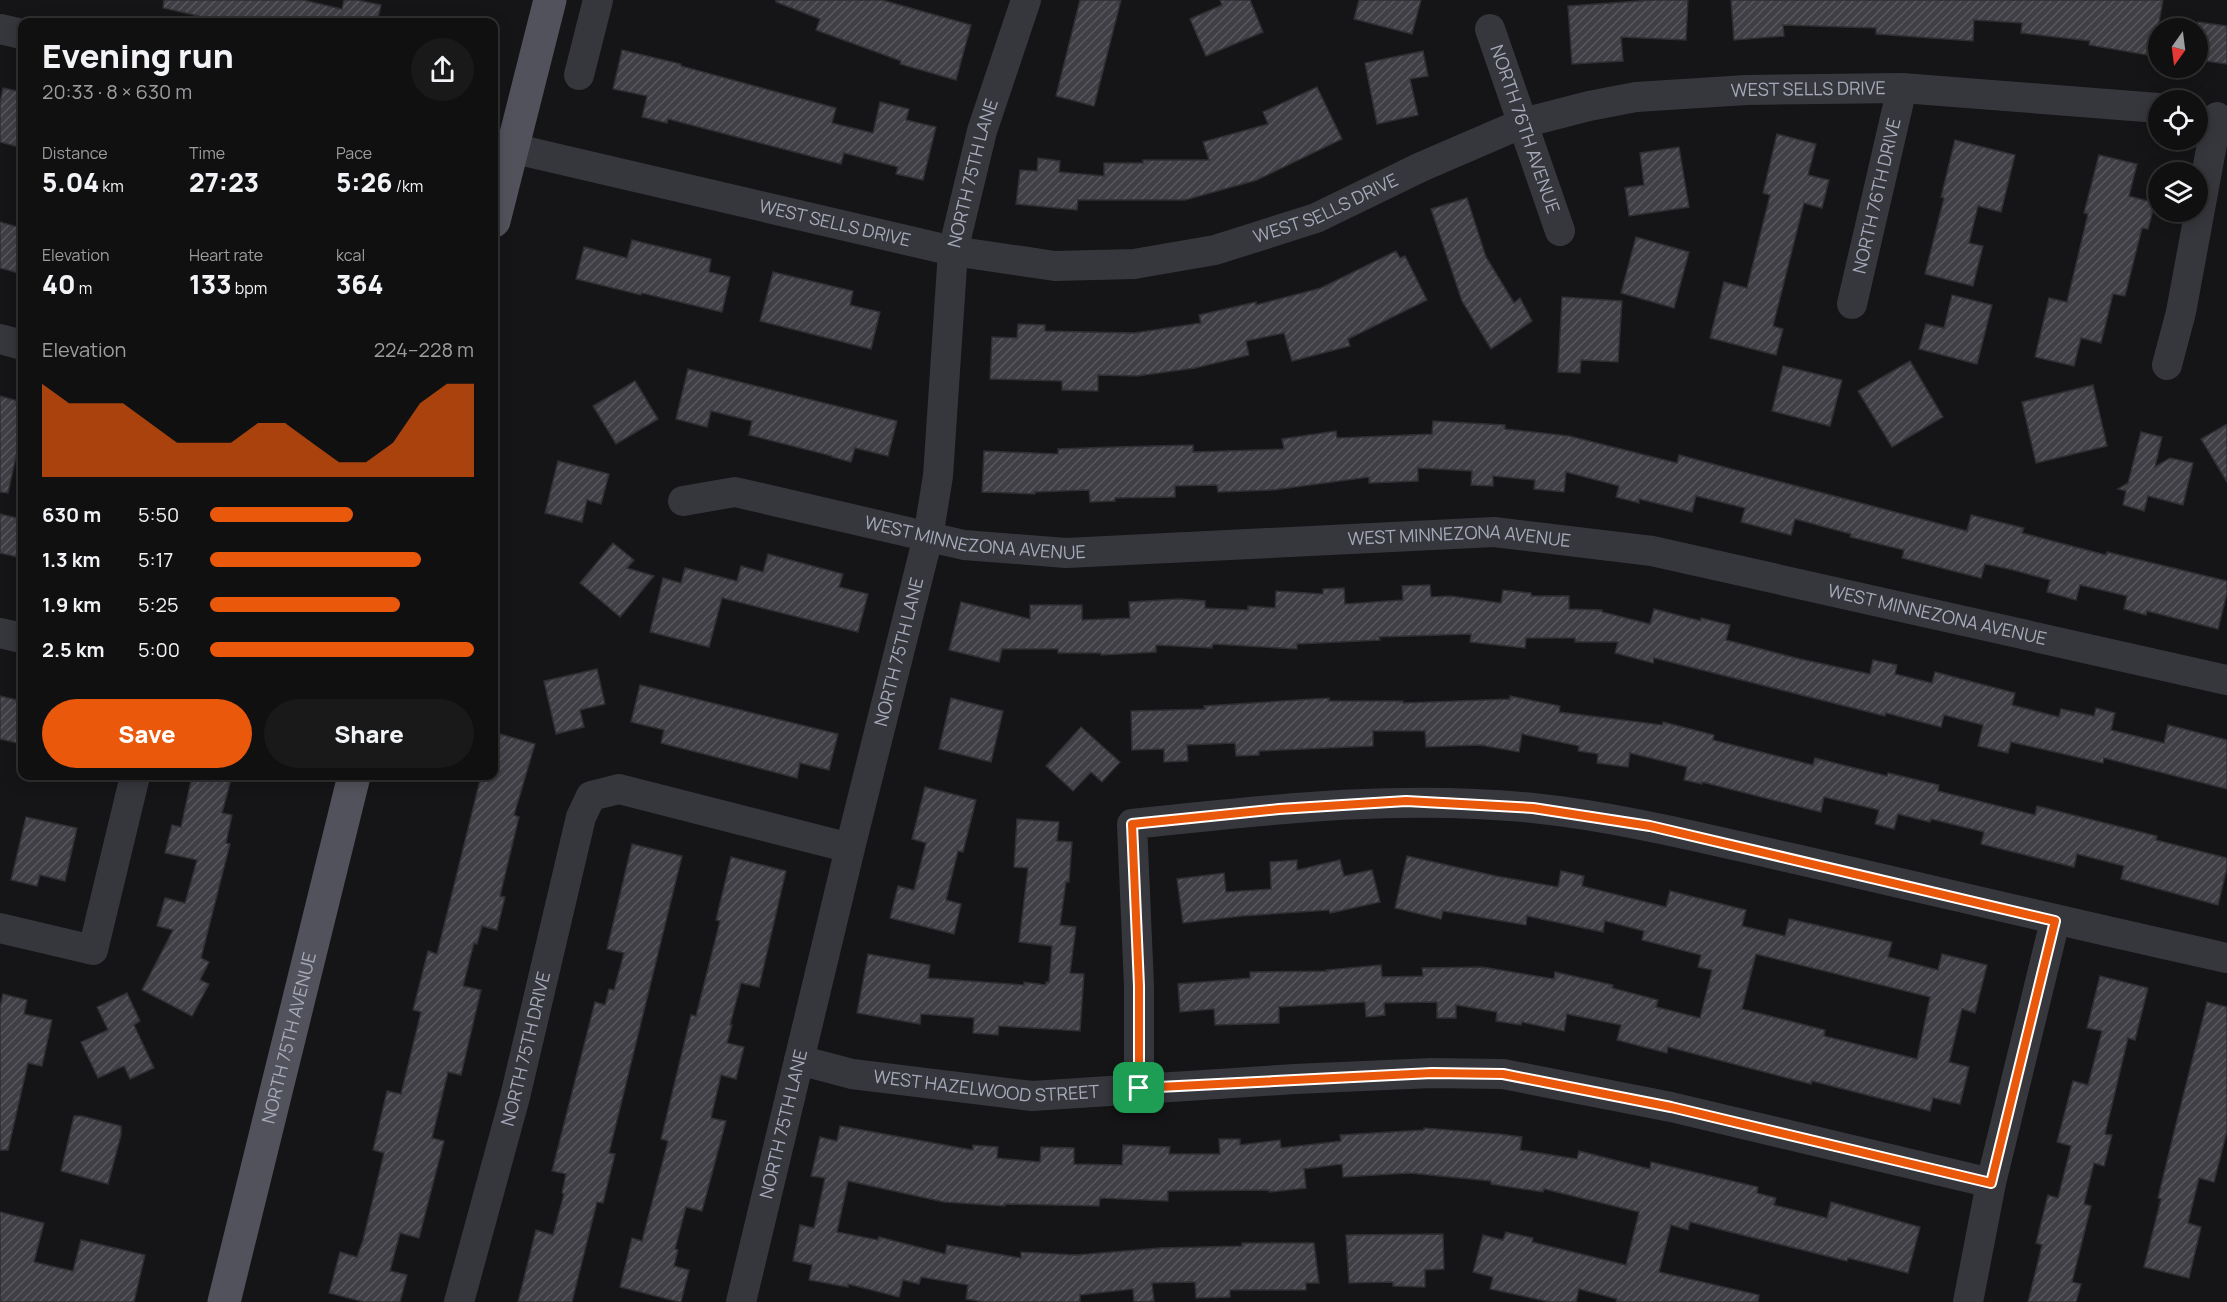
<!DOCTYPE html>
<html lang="en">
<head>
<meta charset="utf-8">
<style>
	:root { --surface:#101011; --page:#19191a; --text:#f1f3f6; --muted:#9c9d9f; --line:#303031; --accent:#ea580c }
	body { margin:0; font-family:Manrope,sans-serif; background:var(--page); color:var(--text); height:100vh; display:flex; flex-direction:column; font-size:22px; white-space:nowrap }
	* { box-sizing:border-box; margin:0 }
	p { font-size:20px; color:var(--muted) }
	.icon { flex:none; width:33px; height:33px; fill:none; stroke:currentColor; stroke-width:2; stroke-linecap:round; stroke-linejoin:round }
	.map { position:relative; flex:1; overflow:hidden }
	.sheet { position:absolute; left:18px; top:18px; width:480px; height:762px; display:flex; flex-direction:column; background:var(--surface); border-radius:12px; box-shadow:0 3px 15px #0003,0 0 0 2px var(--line) }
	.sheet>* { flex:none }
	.needle { width:39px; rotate:194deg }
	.fabs { position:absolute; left:2148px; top:18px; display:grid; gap:12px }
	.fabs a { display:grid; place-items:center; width:60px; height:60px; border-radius:50%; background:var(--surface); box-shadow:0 3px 15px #0003,0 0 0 2px var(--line); font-size:30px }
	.pin { position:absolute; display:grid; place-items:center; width:51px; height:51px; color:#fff; margin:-26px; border-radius:12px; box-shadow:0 3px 9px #0006 }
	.round { display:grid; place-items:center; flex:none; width:63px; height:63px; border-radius:32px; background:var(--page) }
	.head { display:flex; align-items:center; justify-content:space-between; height:102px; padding:0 24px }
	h1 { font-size:33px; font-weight:800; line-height:45px }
	.stats { display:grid; grid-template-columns:repeat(3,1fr); gap:9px; height:102px; padding:6px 24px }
	.stats div { display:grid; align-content:center }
	.stats b { font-size:26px; font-weight:800 }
	.stats small { font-size:16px; font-weight:400 }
	.stats p { font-size:16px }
	.chart { height:168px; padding:12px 24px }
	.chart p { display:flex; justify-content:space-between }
	.chart svg { width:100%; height:108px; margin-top:6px; fill:var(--accent); opacity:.7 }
	.button { display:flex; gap:12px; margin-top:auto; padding:12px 24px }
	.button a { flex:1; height:69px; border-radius:36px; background:var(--accent); color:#fff; font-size:24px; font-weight:800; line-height:69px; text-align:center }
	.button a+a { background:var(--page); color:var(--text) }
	ul { padding:0 24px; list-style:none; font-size:20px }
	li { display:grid; grid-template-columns:96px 72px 1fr; align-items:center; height:45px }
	li i { height:15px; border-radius:8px; background:var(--accent) }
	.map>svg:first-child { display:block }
	.building { fill:url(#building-hatch); stroke:#2f2f33; stroke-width:1.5; fill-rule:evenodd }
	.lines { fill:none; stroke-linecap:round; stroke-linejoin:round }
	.minor { stroke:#36363d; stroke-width:30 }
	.major { stroke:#52525c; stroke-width:33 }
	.route-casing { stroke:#fff; stroke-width:12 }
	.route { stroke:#ea580c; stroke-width:8 }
	.labels { text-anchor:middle; stroke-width:4.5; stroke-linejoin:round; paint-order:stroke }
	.street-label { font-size:18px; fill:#a6a9b9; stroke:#101012 }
</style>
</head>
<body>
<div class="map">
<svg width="2227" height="1302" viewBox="0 0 2227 1302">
	<defs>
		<pattern id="building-hatch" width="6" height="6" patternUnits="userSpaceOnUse" patternTransform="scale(1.5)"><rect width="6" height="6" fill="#3f3f45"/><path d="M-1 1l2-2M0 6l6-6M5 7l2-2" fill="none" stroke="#58585e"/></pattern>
	</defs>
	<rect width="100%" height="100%" fill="#151517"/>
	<g class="building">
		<polygon points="164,0 303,0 342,9 344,0 357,0 381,5 377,22 225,22 163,8"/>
		<polygon points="776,0 882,0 971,25 956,80 900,64 901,61 816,30 820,19 776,2"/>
		<polygon points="1080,0 1121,0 1094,106 1056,96"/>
		<polygon points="1220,0 1250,0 1263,32 1206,56 1190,19 1222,5"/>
		<polygon points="1359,0 1421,0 1412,34 1354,19"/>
		<polygon points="1654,0 1688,0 1686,40 1621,37 1623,61 1572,64 1568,6"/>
		<polygon points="1731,0 2163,0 2153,56 2089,45 2090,41 2021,33 2022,23 1974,20 1973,41 1876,34 1876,28 1783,25 1784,36 1734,40"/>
		<polygon points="2198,22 2227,26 2227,64 2198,60"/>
		<polygon points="622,50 681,64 681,66 836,108 832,123 873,133 880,102 909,109 906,120 936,127 923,180 896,174 898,167 844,153 841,164 668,119 667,123 642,117 647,96 613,89"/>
		<polygon points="1423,51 1428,76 1410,79 1418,115 1377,124 1365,63"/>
		<polygon points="1317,87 1342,139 1257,180 1185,200 1078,200 1077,210 1016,204 1020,170 1037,171 1038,158 1060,161 1059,172 1104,176 1104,163 1143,163 1143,160 1209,160 1203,142 1268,124 1263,112"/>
		<polygon points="3,88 22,92 22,131 19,147 0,142 0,103"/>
		<polygon points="1777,134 1816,144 1808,175 1829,180 1822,208 1804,203 1773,326 1783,329 1776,355 1710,338 1724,282 1747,288 1770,195 1763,193"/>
		<polygon points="1955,140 2015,155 2001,212 1978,206 1969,243 1983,246 1973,286 1925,274 1944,198 1941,197"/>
		<polygon points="1679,147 1689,207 1629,216 1625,188 1644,185 1640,153"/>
		<polygon points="2099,155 2137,164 2129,196 2155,203 2148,229 2142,228 2125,296 2113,294 2101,343 2081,338 2074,366 2035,357 2049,298 2067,302 2088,214 2084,213"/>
		<polygon points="1467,198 1486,257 1514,303 1520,298 1532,321 1491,349 1462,301 1431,209"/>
		<polygon points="0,222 22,228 22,274 0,268"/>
		<polygon points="1636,237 1689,252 1674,308 1621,293"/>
		<polygon points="632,240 711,259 709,272 730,277 722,312 642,293 641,295 576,279 584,247 627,258"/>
		<polygon points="1396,251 1400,258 1405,256 1427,300 1348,339 1350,346 1292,361 1284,333 1246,341 1249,355 1195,368 1137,376 1098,375 1098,391 1062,390 1062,381 990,379 992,337 1017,338 1018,324 1045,325 1045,331 1134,333 1201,323 1199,315 1256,302 1256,305 1321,288"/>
		<polygon points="773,272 853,291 850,305 880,312 871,349 760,321"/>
		<polygon points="1952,295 1992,305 1977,364 1919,349 1926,324 1944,328"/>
		<polygon points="1562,297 1622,301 1618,362 1581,360 1580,373 1558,372"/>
		<polygon points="1910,361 1943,417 1892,447 1858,391"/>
		<polygon points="1783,366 1842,380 1830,426 1772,411"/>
		<polygon points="688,369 897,421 888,456 855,448 851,462 832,457 832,456 749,435 752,421 711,411 707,427 676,419"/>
		<polygon points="635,381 658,419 616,444 593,406"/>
		<polygon points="2093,385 2107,446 2036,463 2022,402"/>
		<polygon points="0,396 22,402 22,430 8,493 0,492"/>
		<polygon points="1433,421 1505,425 1505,429 1569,436 1677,463 1679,455 1967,531 1971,515 2024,528 2022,533 2106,555 2107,552 2227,581 2227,593 2218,629 2147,611 2146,615 2124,609 2127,596 2080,585 2076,600 2047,592 2050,580 2013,570 1985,564 1981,578 1902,558 1904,550 1850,537 1851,534 1795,519 1791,535 1741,522 1745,508 1696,496 1692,512 1639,499 1639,503 1616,497 1619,486 1566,472 1564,492 1534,489 1535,480 1493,476 1493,486 1471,485 1472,471 1418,468 1418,481 1369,483 1369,477 1273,490 1218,492 1217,485 1175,486 1175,497 1115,498 1115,501 1090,502 1089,490 1035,492 1035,494 982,492 984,451 1058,454 1058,449 1113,447 1193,445 1193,452 1284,449 1282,439 1336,431 1337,438 1432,434"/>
		<polygon points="2227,424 2227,482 2201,439"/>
		<polygon points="2141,432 2162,437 2155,467 2170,458 2193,463 2183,505 2148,496 2144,511 2123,505 2126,491 2118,489 2128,483"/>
		<polygon points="558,461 609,474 601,504 587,500 582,522 545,513"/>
		<polygon points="0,514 22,519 22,558 0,553"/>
		<polygon points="613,543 634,560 627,568 654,576 620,617 580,583"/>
		<polygon points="768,554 843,574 839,587 868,594 858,632 722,598 709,647 650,632 663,578 681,583 685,568 737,581 741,566 763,572"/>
		<polygon points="1430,585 1431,597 1450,596 1501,603 1503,590 1531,593 1531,596 1569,596 1569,609 1602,610 1602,612 1650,624 1654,609 1701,621 1701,618 1730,625 1726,640 1800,659 1870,674 1873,660 1897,665 1895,674 1932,683 1935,672 2015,693 2012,705 2059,717 2061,709 2094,716 2096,708 2115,713 2111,730 2164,743 2168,725 2227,740 2227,789 2104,758 2103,763 2011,742 2008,753 1978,746 1983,725 1944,715 1941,727 1886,713 1885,716 1654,658 1653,663 1615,653 1618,642 1575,642 1575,638 1526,638 1525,648 1470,642 1471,634 1379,637 1380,640 1297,644 1297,649 1213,644 1212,648 1156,645 1156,652 1101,655 1101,653 1058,653 1058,649 1002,649 999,662 949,650 961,602 1030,619 1030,605 1082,605 1082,620 1130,618 1129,602 1179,599 1205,601 1205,608 1248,610 1248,606 1275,608 1276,591 1323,594 1323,589 1344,588 1345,604 1403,600 1402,586"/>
		<polygon points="597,669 605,704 580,710 584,727 556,734 544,681"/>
		<polygon points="640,685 838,734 829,770 800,763 797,778 661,743 664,730 631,722"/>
		<polygon points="0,696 22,701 22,744 0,739"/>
		<polygon points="1510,696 1560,706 1559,712 1662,725 1663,722 1714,735 1713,740 1813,765 1815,758 1887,776 1888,773 1939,785 1938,791 2035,815 2037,806 2157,836 2156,840 2227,858 2227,868 2218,905 2121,879 2124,866 2077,854 2074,867 1981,844 1984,832 1931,819 1930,822 1898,814 1894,829 1875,824 1879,810 1824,797 1821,812 1702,782 1702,784 1684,780 1687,767 1630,753 1628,767 1597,763 1598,754 1578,751 1579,746 1522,734 1519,752 1480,745 1426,747 1425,731 1373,731 1373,746 1259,751 1259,755 1236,756 1235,743 1187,745 1188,761 1164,762 1164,749 1132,750 1131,711 1205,709 1204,706 1329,698 1329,701 1403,701 1403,703 1510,699"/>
		<polygon points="951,698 1003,711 991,762 939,749"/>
		<polygon points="1081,727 1120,762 1102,782 1091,772 1073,791 1046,766"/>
		<polygon points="500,734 535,744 514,815 519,817 500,896 505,897 497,930 482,926 477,944 474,943 463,986 481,990 461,1075 448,1072 432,1138 444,1141 419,1238 400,1233 390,1271 407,1275 400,1302 364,1302 329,1293 340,1252 357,1257 363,1240 384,1153 373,1150 387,1091 401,1094 421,1012 413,1010 428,951 437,954 481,776 494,776 494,741 498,742"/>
		<polygon points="192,776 232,776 222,813 232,815 226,843 230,844 201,958 209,962 200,980 209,984 192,1016 142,990 173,930 157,926 165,898 185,903 197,860 165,853 172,825 181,827"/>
		<polygon points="925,787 976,800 963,852 958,851 946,900 961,904 954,934 890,918 898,886 914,890 926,843 912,839"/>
		<polygon points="26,817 77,828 65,881 40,875 37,886 11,880"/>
		<polygon points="1017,819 1059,822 1057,841 1072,842 1069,882 1066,882 1060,925 1076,927 1070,973 1084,974 1080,1031 999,1026 998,1035 973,1033 974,1018 921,1014 920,1024 857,1013 868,954 930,965 928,978 1024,985 1024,982 1046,985 1046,982 1049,982 1052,946 1019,942 1028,868 1014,867"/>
		<polygon points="632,844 682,856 609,1153 615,1154 603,1203 597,1202 572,1302 518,1302 536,1230 553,1235 564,1194 562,1193 566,1174 552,1171 595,1002 605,1005 609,989 614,990 624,953 607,949"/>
		<path d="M1407,856l89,20 62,11 3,-16 23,5 -2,10 84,21 4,-16 76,19 -4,16 43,10 4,-17 103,23 -4,15 50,13 4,-16 45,11 -12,48 -13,-4 -13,53 20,5 -9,37 -27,-6 -3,13 -118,-30 -1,3 -143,-37 -1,6 -50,-13 4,-15 -54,-11 -3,17 -42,-9 -1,3 -25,-4 1,-9 -41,-7v13h-19v-16l-53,1 1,12 -19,2 -1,-15 -86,5v16l-64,2 -1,-16 -34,3 -2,-28 72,-6v-6l77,-1 -1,-1 55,-5 1,12 41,-1 -1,-8 60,-1 72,12 1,-7 58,13 -1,3 46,12 -2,7 44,11 12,-48 -14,-3 3,-12 -59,-15 2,-9 -39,-10 -2,11 -76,-16 -1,9 -83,-14 -2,8 -46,-11zM1756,954l174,43 -13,62 -93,-23 1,-6 -83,-21z"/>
		<polygon points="731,857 786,871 759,987 741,983 730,1025 732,1025 727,1043 744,1047 736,1079 721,1075 711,1118 726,1121 702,1211 686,1207 675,1249 678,1250 674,1266 689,1270 681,1302 679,1302 620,1287 632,1238 642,1241 668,1141 661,1139 691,1015 696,1016 720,921 716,920"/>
		<polygon points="1297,860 1297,870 1340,860 1344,876 1372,870 1380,902 1330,913 1329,910 1242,916 1183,923 1177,879 1224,873 1226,892 1271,889 1270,862"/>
		<polygon points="2100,976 2148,988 2135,1040 2128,1038 2105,1134 2112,1135 2104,1166 2094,1163 2084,1204 2091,1206 2072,1282 2081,1284 2076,1302 2028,1302 2042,1245 2036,1243 2048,1195 2058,1198 2071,1146 2057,1142 2062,1123 2073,1081 2088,1085 2102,1031 2087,1028"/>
		<polygon points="127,993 140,1021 134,1025 154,1068 130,1079 124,1066 98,1078 81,1042 108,1030 97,1007"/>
		<polygon points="3,994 27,1000 24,1014 52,1020 42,1066 28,1063 8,1150 0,1150 0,1007"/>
		<polygon points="2207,1002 2227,1007 2227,1131 2214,1182 2199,1178 2188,1223 2201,1227 2189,1278 2144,1267 2161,1199 2158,1198 2176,1124"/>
		<polygon points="74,1116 82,1116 121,1126 121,1135 108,1184 61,1171"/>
		<polygon points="840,1126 973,1150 973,1145 998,1147 997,1158 1040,1162 1041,1147 1074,1148 1074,1164 1122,1165 1123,1145 1170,1147 1169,1154 1220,1154 1219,1139 1240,1139 1240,1145 1280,1140 1281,1148 1341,1141 1340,1135 1424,1130 1424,1128 1499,1134 1522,1137 1520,1150 1577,1159 1579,1151 1650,1169 1651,1162 1758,1187 1757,1193 1776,1198 1774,1205 1827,1218 1831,1202 1920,1227 1908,1273 1848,1258 1847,1261 1690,1222 1688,1230 1671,1225 1659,1272 1759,1295 1758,1302 1616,1302 1617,1299 1579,1289 1576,1302 1550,1302 1490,1289 1493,1277 1473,1272 1483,1235 1503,1240 1506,1232 1533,1238 1532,1242 1626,1265 1639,1212 1544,1189 1543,1192 1491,1184 1491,1181 1409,1173 1343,1177 1342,1164 1304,1169 1306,1188 1269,1192 1269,1190 1168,1191 1168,1201 1100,1198 1099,1206 1005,1204 1005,1206 944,1202 848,1181 837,1232 878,1240 879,1237 945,1254 947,1245 1021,1258 1021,1252 1076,1255 1160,1248 1242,1246 1242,1243 1314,1243 1319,1283 1306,1283 1306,1290 1230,1290 1230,1297 1196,1298 1195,1282 1152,1283 1154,1301 1134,1302 1133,1289 1080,1295 1080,1302 984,1302 966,1299 968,1285 921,1277 919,1284 903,1280 899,1297 848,1284 848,1287 809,1280 812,1265 793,1261 800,1225 814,1228 825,1178 811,1176 820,1137 837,1141"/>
		<polygon points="0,1212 44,1223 34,1262 73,1271 81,1240 145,1255 134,1302 0,1302"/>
		<polygon points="1443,1234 1444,1269 1425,1270 1425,1287 1393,1286 1393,1282 1349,1283 1346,1235"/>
	</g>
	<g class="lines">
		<g class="minor">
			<polyline points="0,29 22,34"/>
			<path id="s1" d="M1490,29l70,202"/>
			<polyline points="579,75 598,0"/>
			<path id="s2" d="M494,144l459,107 102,15 79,-2 81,-14 101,-32 105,-51 102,-44 66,-17 47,-9 110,-7 156,-2 256,20"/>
			<path id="s3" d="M1852,304l50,-216"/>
			<polyline points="0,339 22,345"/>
			<polyline points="2167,365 2181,312 2217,117"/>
			<path id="s4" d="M683,501l52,-9 229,53 102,8 428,-21 158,19 575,129"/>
			<polyline points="0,633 22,638"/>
			<polyline points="0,928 93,950 135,776"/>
			<path id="s5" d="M799,1060l53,14 180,22 263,-17 137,-6 71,1 168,33 320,76"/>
			<path d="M1139,1088v-102l-7,-162c133,-14 267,-30 401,-16 87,9 173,31 258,50 145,33 290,68 436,100"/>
			<path id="s6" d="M459,1302l56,-205 66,-280 10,-21 28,-7 231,59"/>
			<path id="s7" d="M741,1302l109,-454 78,-311 10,-61 15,-225 29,-120 44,-131"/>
			<polyline points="1968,1302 1991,1183 2055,921"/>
		</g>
		<g class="major">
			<polyline points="494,221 550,0"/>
			<path id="s8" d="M224,1302l130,-526"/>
		</g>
	</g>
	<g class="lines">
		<defs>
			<polygon id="route" points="1406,801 1533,808 1650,826 2055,921 1991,1183 1671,1107 1503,1074 1432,1073 1139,1088 1139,986 1132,824 1279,809"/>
		</defs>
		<use href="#route" class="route-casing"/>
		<use href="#route" class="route"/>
	</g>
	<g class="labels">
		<g class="street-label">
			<text dy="6" stroke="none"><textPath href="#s2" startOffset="1358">WEST SELLS DRIVE</textPath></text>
			<text dy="6" stroke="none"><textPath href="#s1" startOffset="106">NORTH 76TH AVENUE</textPath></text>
			<text dy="6" stroke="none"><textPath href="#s7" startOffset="1155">NORTH 75TH LANE</textPath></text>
			<text dy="6" stroke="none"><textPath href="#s3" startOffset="111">NORTH 76TH DRIVE</textPath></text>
			<text dy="6" stroke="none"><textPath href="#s2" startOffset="854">WEST SELLS DRIVE</textPath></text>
			<text dy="6" stroke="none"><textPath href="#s2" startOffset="350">WEST SELLS DRIVE</textPath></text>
			<text dy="6" stroke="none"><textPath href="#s4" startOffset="298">WEST MINNEZONA AVENUE</textPath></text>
			<text dy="6" stroke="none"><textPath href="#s4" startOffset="784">WEST MINNEZONA AVENUE</textPath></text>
			<text dy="6" stroke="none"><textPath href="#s4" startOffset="1270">WEST MINNEZONA AVENUE</textPath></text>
			<text dy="6" stroke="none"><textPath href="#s7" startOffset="669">NORTH 75TH LANE</textPath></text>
			<text dy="6" stroke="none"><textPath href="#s8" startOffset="272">NORTH 75TH AVENUE</textPath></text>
			<text dy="6" stroke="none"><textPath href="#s6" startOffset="262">NORTH 75TH DRIVE</textPath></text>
			<text dy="6" stroke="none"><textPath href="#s5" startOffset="190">WEST HAZELWOOD STREET</textPath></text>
			<text dy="6" stroke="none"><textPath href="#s7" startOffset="183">NORTH 75TH LANE</textPath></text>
		</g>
	</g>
</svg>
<div class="fabs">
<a><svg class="needle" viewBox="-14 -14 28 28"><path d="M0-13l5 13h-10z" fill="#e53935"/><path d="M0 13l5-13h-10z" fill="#9c9d9f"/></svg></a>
<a><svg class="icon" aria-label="locate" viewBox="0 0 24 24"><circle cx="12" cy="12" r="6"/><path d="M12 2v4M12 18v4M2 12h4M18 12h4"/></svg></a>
<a><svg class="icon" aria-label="layers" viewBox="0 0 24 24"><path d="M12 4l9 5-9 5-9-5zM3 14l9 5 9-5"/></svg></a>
</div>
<div class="pin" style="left:1139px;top:1088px;background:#1e9e55"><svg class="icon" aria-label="arrive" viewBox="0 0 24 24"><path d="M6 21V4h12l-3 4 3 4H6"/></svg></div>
<section class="sheet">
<div class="head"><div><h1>Evening run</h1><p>20:33 · 8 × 630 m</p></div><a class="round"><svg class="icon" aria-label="share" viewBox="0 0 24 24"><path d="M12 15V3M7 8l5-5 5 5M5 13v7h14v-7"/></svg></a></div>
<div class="stats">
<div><p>Distance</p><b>5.04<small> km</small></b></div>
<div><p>Time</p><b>27:23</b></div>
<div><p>Pace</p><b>5:26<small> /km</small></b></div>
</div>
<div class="stats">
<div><p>Elevation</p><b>40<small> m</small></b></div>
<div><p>Heart rate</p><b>133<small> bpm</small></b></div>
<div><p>kcal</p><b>364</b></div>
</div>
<div class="chart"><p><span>Elevation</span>224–228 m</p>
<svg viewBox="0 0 160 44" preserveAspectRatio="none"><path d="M0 44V6L10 14L20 14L30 14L40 22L50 30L60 30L70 30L80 22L90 22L100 30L110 38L120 38L130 30L140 14L150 6L160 6V44z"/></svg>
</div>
<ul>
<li><b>630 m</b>5:50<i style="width:54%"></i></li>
<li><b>1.3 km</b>5:17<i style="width:80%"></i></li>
<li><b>1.9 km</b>5:25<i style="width:72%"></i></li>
<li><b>2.5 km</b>5:00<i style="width:100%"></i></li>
</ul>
<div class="button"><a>Save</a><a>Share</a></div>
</section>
</div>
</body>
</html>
